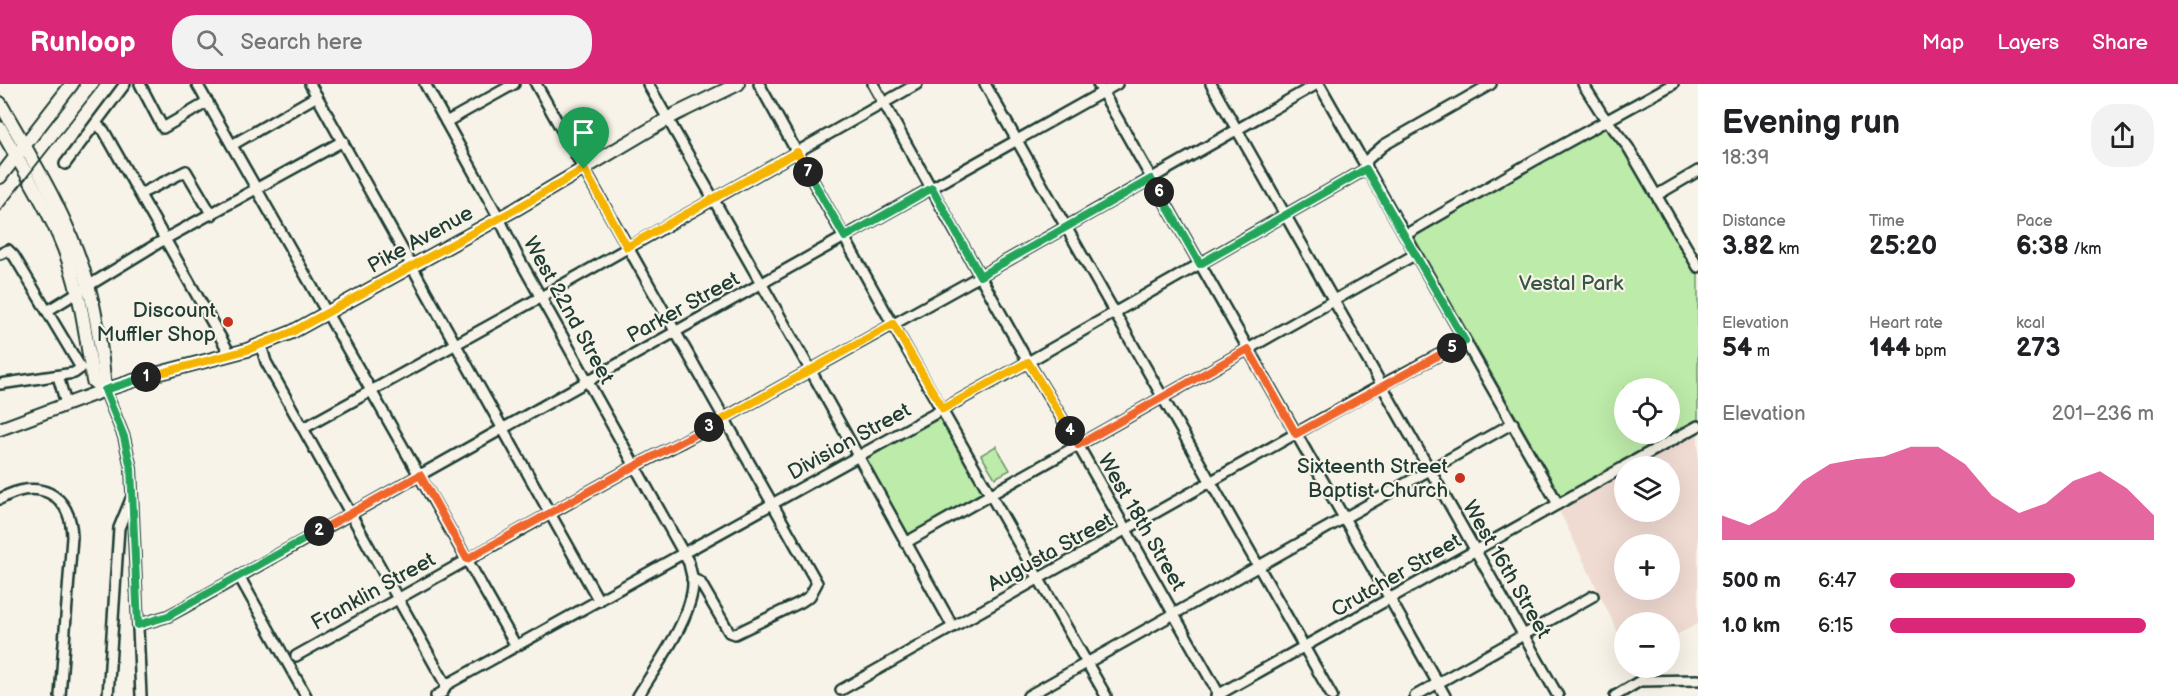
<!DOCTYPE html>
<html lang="en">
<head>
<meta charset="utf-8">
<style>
	:root { --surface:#fff; --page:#f2f2f2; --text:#202124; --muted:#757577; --accent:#db2777 }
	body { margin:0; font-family:"Balsamiq Sans",sans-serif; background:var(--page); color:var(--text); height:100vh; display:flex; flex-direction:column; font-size:22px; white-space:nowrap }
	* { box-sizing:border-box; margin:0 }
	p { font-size:20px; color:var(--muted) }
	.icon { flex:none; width:33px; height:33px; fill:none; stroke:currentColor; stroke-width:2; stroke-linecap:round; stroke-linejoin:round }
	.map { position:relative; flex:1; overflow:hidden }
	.details { display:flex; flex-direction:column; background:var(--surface); width:480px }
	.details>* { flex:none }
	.buttons { position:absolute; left:1614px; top:294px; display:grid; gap:12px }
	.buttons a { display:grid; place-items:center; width:66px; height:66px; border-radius:50%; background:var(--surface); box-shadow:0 6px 24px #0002; font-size:30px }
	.pin { position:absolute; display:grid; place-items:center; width:51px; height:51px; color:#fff; margin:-62px -26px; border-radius:50% 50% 50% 0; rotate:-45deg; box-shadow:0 0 6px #0007 }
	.pin .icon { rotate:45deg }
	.km { position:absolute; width:30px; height:30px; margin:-15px; border-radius:50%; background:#222; color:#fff; font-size:16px; line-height:30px; text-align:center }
	.round { display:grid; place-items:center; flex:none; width:63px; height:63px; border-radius:24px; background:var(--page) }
	.head { display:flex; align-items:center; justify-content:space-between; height:102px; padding:0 24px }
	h1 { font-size:33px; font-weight:700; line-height:45px }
	.figures { display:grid; grid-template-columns:repeat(3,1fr); gap:9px; height:102px; padding:6px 24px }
	.figures div { display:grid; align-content:center }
	.figures b { font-size:26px; font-weight:700 }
	.figures small { font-size:16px; font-weight:400 }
	.figures p { font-size:16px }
	.chart { height:168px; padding:12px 24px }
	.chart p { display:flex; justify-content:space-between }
	.chart svg { width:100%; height:108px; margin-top:6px; fill:var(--accent); opacity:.7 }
	ul { padding:0 24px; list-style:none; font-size:20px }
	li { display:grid; grid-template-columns:96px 72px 1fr; align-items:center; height:45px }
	li i { height:15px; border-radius:8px; background:var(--accent) }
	header { display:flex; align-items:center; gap:36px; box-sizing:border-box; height:84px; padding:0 30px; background:var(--accent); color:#fff }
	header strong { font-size:28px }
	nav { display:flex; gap:33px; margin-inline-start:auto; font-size:21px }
	.search { width:420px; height:54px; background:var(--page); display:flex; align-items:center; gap:15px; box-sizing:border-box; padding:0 21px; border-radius:24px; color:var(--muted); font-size:22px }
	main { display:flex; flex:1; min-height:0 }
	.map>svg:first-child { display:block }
	.built { fill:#f0dbd2; fill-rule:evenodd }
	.green { fill:#bdeba9; stroke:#6e946e; stroke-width:1.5; fill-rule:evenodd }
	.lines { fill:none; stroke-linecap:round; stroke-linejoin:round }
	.minor-casing { stroke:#1f3d34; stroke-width:14 }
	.major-casing { stroke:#1f3d34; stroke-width:16 }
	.minor { stroke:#f7f3e8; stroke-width:9 }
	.major { stroke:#f7f3e8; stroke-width:12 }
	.rail { stroke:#1f3d34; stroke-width:2 }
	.split-1-casing { stroke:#fff; stroke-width:12 }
	.split-2-casing { stroke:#fff; stroke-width:12 }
	.split-3-casing { stroke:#fff; stroke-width:12 }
	.split-4-casing { stroke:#fff; stroke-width:12 }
	.split-5-casing { stroke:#fff; stroke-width:12 }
	.split-6-casing { stroke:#fff; stroke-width:12 }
	.split-7-casing { stroke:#fff; stroke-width:12 }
	.split-8-casing { stroke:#fff; stroke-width:12 }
	.split-1 { stroke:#f5b400; stroke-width:8 }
	.split-2 { stroke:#22a559; stroke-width:8 }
	.split-3 { stroke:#f0652b; stroke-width:8 }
	.split-4 { stroke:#f5b400; stroke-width:8 }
	.split-5 { stroke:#f0652b; stroke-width:8 }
	.split-6 { stroke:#22a559; stroke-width:8 }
	.split-7 { stroke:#22a559; stroke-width:8 }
	.split-8 { stroke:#f5b400; stroke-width:8 }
	.poi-dot { fill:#c8321e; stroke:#f7f3e8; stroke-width:2 }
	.labels { text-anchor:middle; stroke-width:4.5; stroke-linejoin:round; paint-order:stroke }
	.street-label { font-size:21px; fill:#1f3d34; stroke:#f7f3e8 }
	.park-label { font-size:21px; fill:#375746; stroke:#f7f3e8 }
	.poi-label { font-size:21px; fill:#1f3d34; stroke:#f7f3e8; text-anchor:end }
</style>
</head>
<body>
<header>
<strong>Runloop</strong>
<div class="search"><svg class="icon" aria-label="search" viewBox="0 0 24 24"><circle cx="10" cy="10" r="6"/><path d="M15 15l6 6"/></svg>Search here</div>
<nav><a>Map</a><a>Layers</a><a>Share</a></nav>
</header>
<main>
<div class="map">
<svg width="1698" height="612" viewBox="0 0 1698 612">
	<rect width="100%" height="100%" fill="#f7f3e8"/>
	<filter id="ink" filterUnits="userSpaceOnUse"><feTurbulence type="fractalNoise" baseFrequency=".0167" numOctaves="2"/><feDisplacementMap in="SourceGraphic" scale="12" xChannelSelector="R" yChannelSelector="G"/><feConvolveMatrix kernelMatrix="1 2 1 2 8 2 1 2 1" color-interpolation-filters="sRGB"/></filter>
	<g filter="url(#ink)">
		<path class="built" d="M1698,347v193l-28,14v-16h-46v23l-64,-133 64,-38v38h46v-46h-32zM1624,460h46v46h-46z"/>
		<g class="green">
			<path d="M1605,41l21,26 72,123v147l-136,77 -148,-261zM1624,304h46v46h-46z"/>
			<polygon points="939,333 942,334 984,410 910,453 906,452 864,377 866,374"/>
			<polygon points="996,362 1010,386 995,394 981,371"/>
		</g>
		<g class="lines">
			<defs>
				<g id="minor">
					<polyline points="140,0 163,44 208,18"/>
					<polyline points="197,0 516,562"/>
					<polyline points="310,0 599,517"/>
					<path d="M425,0l74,134 17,35 173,310c1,6 3,12 4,18 1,35 -37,85 -55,115"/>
					<polyline points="536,0 817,499 810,512 801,518 735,550 729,548 700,498 692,495"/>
					<polyline points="648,0 811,287 953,543"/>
					<polyline points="759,0 893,241 1106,612"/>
					<polyline points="873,0 1028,278 1078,361 1220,612"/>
					<polyline points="985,0 1332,612"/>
					<polyline points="1098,0 1445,612"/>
					<polyline points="1211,0 1558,612"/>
					<polyline points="1319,0 1558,420"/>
					<polyline points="1583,0 1602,30 1628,63 1698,183"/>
					<polyline points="446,38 514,0"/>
					<polyline points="96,40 104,47 230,270"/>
					<polyline points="232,61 317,12"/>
					<polyline points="65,80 125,0"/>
					<polyline points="140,110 186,87 212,131"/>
					<polyline points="1657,111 1698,87"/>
					<polyline points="1405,151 1535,76 1673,0"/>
					<polyline points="0,170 8,166 14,172 81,284 74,289 0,300"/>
					<polyline points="47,227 165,155 343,57"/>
					<polyline points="261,261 266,278 446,601"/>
					<polyline points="58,292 66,320"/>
					<polyline points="105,306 124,353 131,384 141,612"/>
					<polyline points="304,344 541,213 917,0"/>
					<polyline points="1625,382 1698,342"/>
					<path d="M0,415c37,-21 71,-7 72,38l-12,159"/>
					<polyline points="905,459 1416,170"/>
					<polyline points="239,492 306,612"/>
					<polyline points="138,541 168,532 183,524 1117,0"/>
					<polyline points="296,572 624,388 680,359 980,192 1317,0"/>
					<polyline points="841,606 1382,301 1465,257"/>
					<polyline points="108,612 119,444 131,415"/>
					<polyline points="436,612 443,608 446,601 1028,278 1366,85 1367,76 1384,61 1491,0"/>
					<polyline points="1028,612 1513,339"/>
					<polyline points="1216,612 1624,383"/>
					<polyline points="1415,612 1593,512"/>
					<polyline points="1615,612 1640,597 1698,596"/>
				</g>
				<g id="major">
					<path d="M0,19c33,58 70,117 88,182 10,34 14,69 17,105"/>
					<path d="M0,44c26,46 57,93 72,144 11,36 15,72 21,109l12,9"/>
					<polyline points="0,93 72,0"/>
					<polyline points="0,345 105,306 148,292 247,266 292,248 516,125 676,30 738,0"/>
				</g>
			</defs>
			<use href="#minor" class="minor-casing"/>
			<use href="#major" class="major-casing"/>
			<use href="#minor" class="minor"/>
			<use href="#major" class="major"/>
			<polyline class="rail" points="0,127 100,0"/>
		</g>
	</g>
	<g class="lines" filter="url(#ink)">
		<defs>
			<polyline id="split-1" points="146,293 247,266 292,248 516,125 584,85"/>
			<polyline id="split-2" points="146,293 105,306 124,353 131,384 138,541 168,532 319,447"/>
			<polyline id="split-3" points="319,447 420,391 467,475 624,388 709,343"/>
			<polyline id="split-4" points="709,343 893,240 943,325 1028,278 1070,347"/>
			<polyline id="split-5" points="1070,347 1078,361 1248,265 1296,350 1452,264"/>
			<polyline id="split-6" points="1159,108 1200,180 1366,85 1465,257 1452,264"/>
			<polyline id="split-7" points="808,88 845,153 932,104 980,192 1151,95 1159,108"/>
			<polyline id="split-8" points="584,85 627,163 797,68 808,88"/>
		</defs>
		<use href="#split-1" class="split-1-casing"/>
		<use href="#split-2" class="split-2-casing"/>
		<use href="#split-3" class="split-3-casing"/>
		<use href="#split-4" class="split-4-casing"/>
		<use href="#split-5" class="split-5-casing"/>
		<use href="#split-6" class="split-6-casing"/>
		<use href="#split-7" class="split-7-casing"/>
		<use href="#split-8" class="split-8-casing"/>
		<use href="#split-1" class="split-1"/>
		<use href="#split-2" class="split-2"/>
		<use href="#split-3" class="split-3"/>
		<use href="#split-4" class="split-4"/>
		<use href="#split-5" class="split-5"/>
		<use href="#split-6" class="split-6"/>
		<use href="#split-7" class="split-7"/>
		<use href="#split-8" class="split-8"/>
	</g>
	<g class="poi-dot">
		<circle cx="228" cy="238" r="6"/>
		<circle cx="1460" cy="394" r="6"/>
	</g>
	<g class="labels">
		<g class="street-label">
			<text transform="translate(420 155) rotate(-29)" y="7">Pike Avenue</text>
			<text transform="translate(683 223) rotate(-29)" y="7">Parker Street</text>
			<text transform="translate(569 226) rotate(61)" y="7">West 22nd Street</text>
			<text transform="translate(849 357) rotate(-29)" y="7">Division Street</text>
			<text transform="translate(1142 438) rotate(60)" y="7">West 18th Street</text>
			<text transform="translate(1050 468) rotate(-29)" y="7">Augusta Street</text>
			<text transform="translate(1507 485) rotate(60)" y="7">West 16th Street</text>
			<text transform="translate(1396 491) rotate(-30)" y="7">Crutcher Street</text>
			<text transform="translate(373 507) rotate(-29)" y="7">Franklin Street</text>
		</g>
		<g class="park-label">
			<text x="1571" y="206">Vestal Park</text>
		</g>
		<g class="poi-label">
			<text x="216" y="233">Discount<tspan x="216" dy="24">Muffler Shop</tspan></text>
			<text x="1448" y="389">Sixteenth Street<tspan x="1448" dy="24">Baptist Church</tspan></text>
		</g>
	</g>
</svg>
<div class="buttons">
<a><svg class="icon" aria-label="locate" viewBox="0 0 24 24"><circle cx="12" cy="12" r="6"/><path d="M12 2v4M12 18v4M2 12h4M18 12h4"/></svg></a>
<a><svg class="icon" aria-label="layers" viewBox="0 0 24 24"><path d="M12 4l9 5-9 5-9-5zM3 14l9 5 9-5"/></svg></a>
<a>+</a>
<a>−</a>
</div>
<div class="pin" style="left:584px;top:85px;background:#1e9e55"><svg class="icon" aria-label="arrive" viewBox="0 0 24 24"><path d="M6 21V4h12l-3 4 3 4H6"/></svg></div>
<b class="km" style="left:146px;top:293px">1</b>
<b class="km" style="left:319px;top:447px">2</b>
<b class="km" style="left:709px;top:343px">3</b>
<b class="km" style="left:1070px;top:347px">4</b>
<b class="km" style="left:1452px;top:264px">5</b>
<b class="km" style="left:1159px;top:108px">6</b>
<b class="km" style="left:808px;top:88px">7</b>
</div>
<section class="details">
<div class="head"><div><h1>Evening run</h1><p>18:39</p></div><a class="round"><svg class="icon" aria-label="share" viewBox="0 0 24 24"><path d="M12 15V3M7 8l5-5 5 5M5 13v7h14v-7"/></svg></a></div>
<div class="figures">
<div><p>Distance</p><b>3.82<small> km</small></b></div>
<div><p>Time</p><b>25:20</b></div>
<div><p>Pace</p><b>6:38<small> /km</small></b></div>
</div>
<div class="figures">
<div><p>Elevation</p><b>54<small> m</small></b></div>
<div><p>Heart rate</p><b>144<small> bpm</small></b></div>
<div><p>kcal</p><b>273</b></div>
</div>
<div class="chart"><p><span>Elevation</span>201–236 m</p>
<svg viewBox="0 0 160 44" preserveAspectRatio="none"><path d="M0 44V34L10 38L20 32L30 20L40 13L50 11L60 10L70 6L80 6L90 13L100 26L110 33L120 29L130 20L140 16L150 23L160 34V44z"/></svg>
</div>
<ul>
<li><b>500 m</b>6:47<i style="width:70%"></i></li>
<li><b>1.0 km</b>6:15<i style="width:97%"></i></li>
</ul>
</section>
</main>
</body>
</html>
